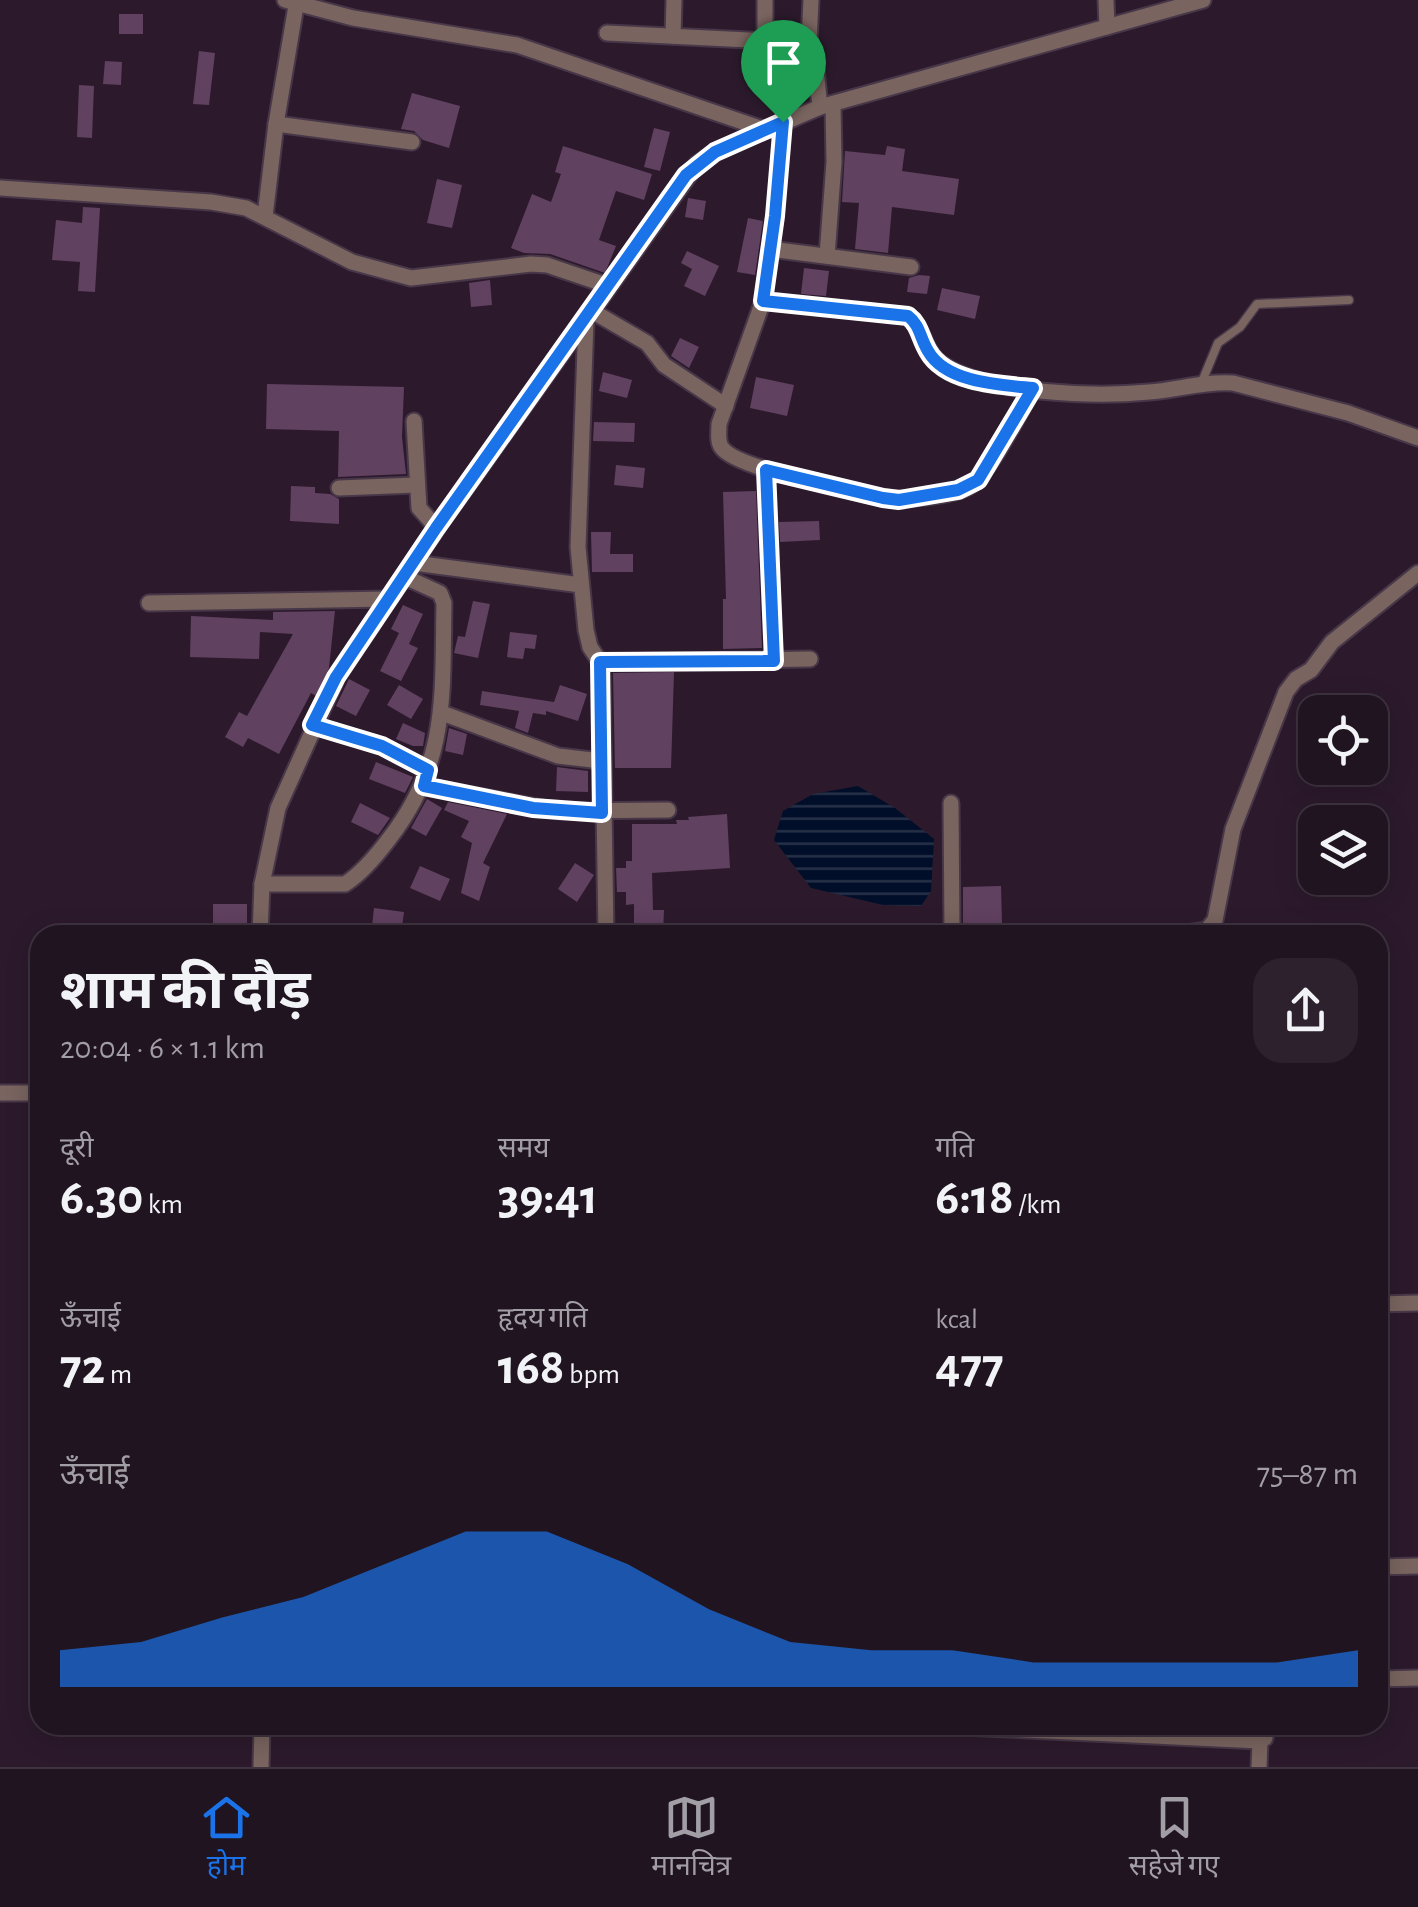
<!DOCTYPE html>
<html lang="hi">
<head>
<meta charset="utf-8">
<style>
	:root { --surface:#211421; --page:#2d212e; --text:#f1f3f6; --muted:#a29ea5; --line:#3e333f; --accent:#1a73e8 }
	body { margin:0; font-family:"Alegreya Sans","Noto Sans Devanagari",sans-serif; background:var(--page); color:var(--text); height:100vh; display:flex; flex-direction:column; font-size:38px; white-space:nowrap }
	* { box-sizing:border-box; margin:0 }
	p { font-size:32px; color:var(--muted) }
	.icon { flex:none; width:55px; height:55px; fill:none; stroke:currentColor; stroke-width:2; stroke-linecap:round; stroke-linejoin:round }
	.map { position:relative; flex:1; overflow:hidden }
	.panel { position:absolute; left:30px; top:925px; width:1358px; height:810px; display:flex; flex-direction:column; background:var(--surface); border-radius:30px; box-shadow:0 5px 25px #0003,0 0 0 2px var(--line) }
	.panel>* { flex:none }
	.controls { position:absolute; left:1298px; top:695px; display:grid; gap:20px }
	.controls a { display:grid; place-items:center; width:90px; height:90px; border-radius:20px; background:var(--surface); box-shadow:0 5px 25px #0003,0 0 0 2px var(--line); font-size:50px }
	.pin { position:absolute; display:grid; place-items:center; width:85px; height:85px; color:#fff; margin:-102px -42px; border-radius:50% 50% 50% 0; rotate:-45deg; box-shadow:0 0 10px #0007 }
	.pin .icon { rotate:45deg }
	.round { display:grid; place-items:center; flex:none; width:105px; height:105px; border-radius:30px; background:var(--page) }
	.overview { display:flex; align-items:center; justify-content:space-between; height:170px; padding:0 30px }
	h1 { font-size:55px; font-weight:700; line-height:75px }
	.stats { display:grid; grid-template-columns:repeat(3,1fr); gap:15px; height:170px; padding:10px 30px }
	.stats div { display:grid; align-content:center }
	.stats b { font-size:50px; font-weight:700 }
	.stats small { font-size:28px; font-weight:400 }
	.stats p { font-size:28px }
	.chart { height:280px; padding:20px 30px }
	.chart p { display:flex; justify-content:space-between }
	.chart svg { width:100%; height:180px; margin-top:10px; fill:var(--accent); opacity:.7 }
	.tabs { display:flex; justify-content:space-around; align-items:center; height:140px; border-top:2px solid var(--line); background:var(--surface); font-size:28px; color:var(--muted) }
	.tabs a { display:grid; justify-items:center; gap:5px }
	.tabs .on { color:var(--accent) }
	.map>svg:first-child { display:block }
	.water { fill:url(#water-rules) }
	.building { fill:#604160 }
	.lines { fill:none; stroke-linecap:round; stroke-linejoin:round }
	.lane-casing { stroke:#483748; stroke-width:11 }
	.street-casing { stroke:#483748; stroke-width:19 }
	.lane { stroke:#79645f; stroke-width:8 }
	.street { stroke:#79645f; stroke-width:15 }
	.route-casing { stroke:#fff; stroke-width:20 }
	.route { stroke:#1a73e8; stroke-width:12 }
</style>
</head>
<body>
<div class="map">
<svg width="1418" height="1767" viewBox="0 0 1418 1767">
	<defs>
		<pattern id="water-rules" width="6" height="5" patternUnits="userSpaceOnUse" patternTransform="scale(2.5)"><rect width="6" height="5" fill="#000e29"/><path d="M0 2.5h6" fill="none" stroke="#263148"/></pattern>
	</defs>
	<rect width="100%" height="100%" fill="#2c1a2c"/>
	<polygon class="water" points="858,786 895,808 934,839 931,891 921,906 883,905 811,888 774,840 783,811 813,794"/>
	<g class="building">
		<rect x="119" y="14" width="24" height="20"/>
		<polygon points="199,51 215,53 209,105 193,104"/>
		<polygon points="105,61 122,62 121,85 103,84"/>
		<polygon points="79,85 94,86 92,138 77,137"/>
		<polygon points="412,93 460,106 449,148 423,140 414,131 401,129"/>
		<polygon points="654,128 670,132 660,171 644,167"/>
		<polygon points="563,146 652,174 644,200 616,191 599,240 616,246 605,273 550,254 524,253 511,248 532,194 551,202 561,174 555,172"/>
		<polygon points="887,146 905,149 902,171 959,179 954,215 892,207 888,253 855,249 859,203 842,202 845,151 885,155"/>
		<polygon points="437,179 462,185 452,228 427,223"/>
		<polygon points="688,198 706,201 703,220 685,217"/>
		<polygon points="83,207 100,208 95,292 78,291 80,262 52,260 56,220 82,223"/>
		<polygon points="748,218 763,221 755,275 737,272"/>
		<polygon points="687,251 719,266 705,296 684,286 692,269 681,263"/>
		<polygon points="804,268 829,271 826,296 801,294"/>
		<polygon points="919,275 930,276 927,294 907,292 909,278"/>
		<polygon points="490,280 492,305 471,307 469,283"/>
		<polygon points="942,288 980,296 975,319 937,310"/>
		<polygon points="680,338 699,347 689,368 671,356"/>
		<polygon points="603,372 632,380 627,398 599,391"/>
		<polygon points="756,377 794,385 787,416 750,408"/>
		<polygon points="267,384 404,387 402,437 406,474 338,477 339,431 266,429"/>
		<polygon points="594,422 635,423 634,442 593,441"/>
		<polygon points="616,465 645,468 643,488 614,485"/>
		<polygon points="291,486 315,487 315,493 330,494 339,499 339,524 290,521"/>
		<polygon points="756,491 762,648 723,649 723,599 726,599 723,492"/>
		<polygon points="819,521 820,540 780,542 779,522"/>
		<polygon points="591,532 611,532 610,554 633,554 633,572 592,572"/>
		<polygon points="473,601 490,604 478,658 454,653 458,636 465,637"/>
		<polygon points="403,605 423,614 409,644 418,648 401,681 380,671 399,633 391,629"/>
		<polygon points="335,611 329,668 316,696 311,693 279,754 248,738 243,747 225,737 239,712 247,716 293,634 260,632 259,659 190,657 191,616 273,620 273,612"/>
		<polygon points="510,632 537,635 535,649 525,648 523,659 507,657"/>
		<polygon points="674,672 671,768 615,768 613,673"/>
		<polygon points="349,679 370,690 356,716 336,706"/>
		<polygon points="399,685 423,699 411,719 387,705"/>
		<polygon points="560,685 587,694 578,721 546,711 546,715 533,713 528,733 515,728 519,711 480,705 482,691 554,702"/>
		<polygon points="403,723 425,733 423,746 413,746 396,739"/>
		<polygon points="449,728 467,734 463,755 445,751"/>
		<polygon points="376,762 413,777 405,793 369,779"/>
		<polygon points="557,767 588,771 588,792 556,791"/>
		<polygon points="427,799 442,808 426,836 411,828"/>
		<polygon points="448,802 507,814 483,863 490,867 479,901 461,893 472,843 461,837 469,821 444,810"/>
		<polygon points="360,803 390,818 378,835 351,822"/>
		<polygon points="727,814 730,868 652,873 653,910 664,910 663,935 634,935 634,904 626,905 626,892 617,892 616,868 626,868 626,861 632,861 632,824 677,824 676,820 689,820 688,817"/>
		<polygon points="575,863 594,875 577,902 558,889"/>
		<polygon points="420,866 450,879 440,901 410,888"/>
		<polygon points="1001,886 1002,923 963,923 963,887"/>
		<rect x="213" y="904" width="34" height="31"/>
		<polygon points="374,908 404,912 401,935 371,935"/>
	</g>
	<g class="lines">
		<defs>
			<polyline id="lane" points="1201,384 1218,343 1240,327 1257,304 1349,300"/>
			<g id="street">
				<polyline points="285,0 353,18 517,45 766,130"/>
				<polyline points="1106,0 1107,27"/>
				<polyline points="607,33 809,43 814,51 820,107"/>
				<polyline points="673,36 674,0"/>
				<polyline points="765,39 765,0"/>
				<polyline points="809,43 811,0"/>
				<path d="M783,122l-8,94 -12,85 -44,123c0,8 -2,18 3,24 15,21 131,43 161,50 22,2 65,-1 85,-11 19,-10 53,-77 65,-99"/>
				<polyline points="276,124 412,142"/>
				<polyline points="0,188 211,202 246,208 352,262 411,278 531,264 547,265 609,286"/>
				<polyline points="265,216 276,124 297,0"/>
				<polyline points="770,249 911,267"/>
				<polyline points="827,256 834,162 833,104"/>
				<path d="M763,301l144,15c18,12 16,37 36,49 45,29 152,32 206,27 28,-2 55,-11 84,-9l115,30 70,25"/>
				<polyline points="592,311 647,343 664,365 726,406"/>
				<polyline points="586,320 578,547 586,630 590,647 600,662 602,676 606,935"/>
				<polyline points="414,421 419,508 437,528"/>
				<polyline points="766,470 774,661"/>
				<polyline points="339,488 416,485"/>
				<polyline points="414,563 581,585"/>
				<polyline points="149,603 389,599"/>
				<polyline points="600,662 810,659"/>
				<polyline points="442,713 558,756 601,761"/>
				<polyline points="312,725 382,746 428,770"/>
				<polyline points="424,786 559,811 668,810"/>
				<polyline points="951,803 952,933"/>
				<path d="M262,884h83c17,-11 32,-29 44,-45 60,-77 53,-144 55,-236l-4,-10 -35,-16"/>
				<polyline points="260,935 262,884 278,808 337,677 437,528 697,164 715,152 820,107 1203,0"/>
				<polyline points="898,935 1187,933 1207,930 1215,920 1233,829 1286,692 1296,679 1311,670 1332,642 1418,573"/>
				<polyline points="0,1093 40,1093"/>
				<polyline points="1378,1304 1418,1303"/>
				<polyline points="1378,1567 1418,1566"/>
				<polyline points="1378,1679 1418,1678"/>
				<polyline points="963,1727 1260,1741 1265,1738 1266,1725"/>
				<polyline points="261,1767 262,1725"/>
				<polyline points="1259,1767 1260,1741"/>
			</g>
		</defs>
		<use href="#lane" class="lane-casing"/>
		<use href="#street" class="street-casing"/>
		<use href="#lane" class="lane"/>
		<use href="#street" class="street"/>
	</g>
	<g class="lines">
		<defs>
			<path id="route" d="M783,122l-8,94 -12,85 145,15c12,9 12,22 20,35 18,32 73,34 105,37l-55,92 -20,10 -59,10 -16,-2 -117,-28 8,191 -174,1 2,151 -69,-5 -109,-22 4,-16 -46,-24 -70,-21 24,-48 100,-149 250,-353 29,-23z"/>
		</defs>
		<use href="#route" class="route-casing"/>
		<use href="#route" class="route"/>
	</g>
</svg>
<div class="controls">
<a><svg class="icon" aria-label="locate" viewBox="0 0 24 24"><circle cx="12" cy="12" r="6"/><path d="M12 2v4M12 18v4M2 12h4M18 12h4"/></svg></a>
<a><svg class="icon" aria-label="layers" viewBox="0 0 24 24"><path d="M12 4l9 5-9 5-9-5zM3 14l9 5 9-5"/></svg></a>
</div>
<div class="pin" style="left:783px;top:122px;background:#1e9e55"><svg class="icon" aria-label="arrive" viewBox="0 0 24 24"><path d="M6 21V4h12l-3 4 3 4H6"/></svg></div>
<section class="panel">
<div class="overview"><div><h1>शाम की दौड़</h1><p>20:04 · 6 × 1.1 km</p></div><a class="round"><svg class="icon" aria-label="share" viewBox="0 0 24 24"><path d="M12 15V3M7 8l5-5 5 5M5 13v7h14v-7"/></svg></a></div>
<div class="stats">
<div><p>दूरी</p><b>6.30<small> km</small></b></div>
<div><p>समय</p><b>39:41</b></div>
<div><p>गति</p><b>6:18<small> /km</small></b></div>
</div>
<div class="stats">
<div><p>ऊँचाई</p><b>72<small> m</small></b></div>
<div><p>हृदय गति</p><b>168<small> bpm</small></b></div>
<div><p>kcal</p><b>477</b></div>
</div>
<div class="chart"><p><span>ऊँचाई</span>75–87 m</p>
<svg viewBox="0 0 160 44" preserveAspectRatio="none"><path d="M0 44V35L10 33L20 27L30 22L40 14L50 6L60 6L70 14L80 25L90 33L100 35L110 35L120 38L130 38L140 38L150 38L160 35V44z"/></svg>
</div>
</section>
</div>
<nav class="tabs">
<a class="on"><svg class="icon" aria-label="home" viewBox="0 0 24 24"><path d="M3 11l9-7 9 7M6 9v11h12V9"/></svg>होम</a>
<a><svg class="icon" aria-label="map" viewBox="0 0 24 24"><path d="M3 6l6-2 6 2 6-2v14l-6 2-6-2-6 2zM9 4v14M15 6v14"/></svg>मानचित्र</a>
<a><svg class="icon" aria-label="saved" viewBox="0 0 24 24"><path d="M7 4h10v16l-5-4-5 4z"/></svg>सहेजे गए</a>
</nav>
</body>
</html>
